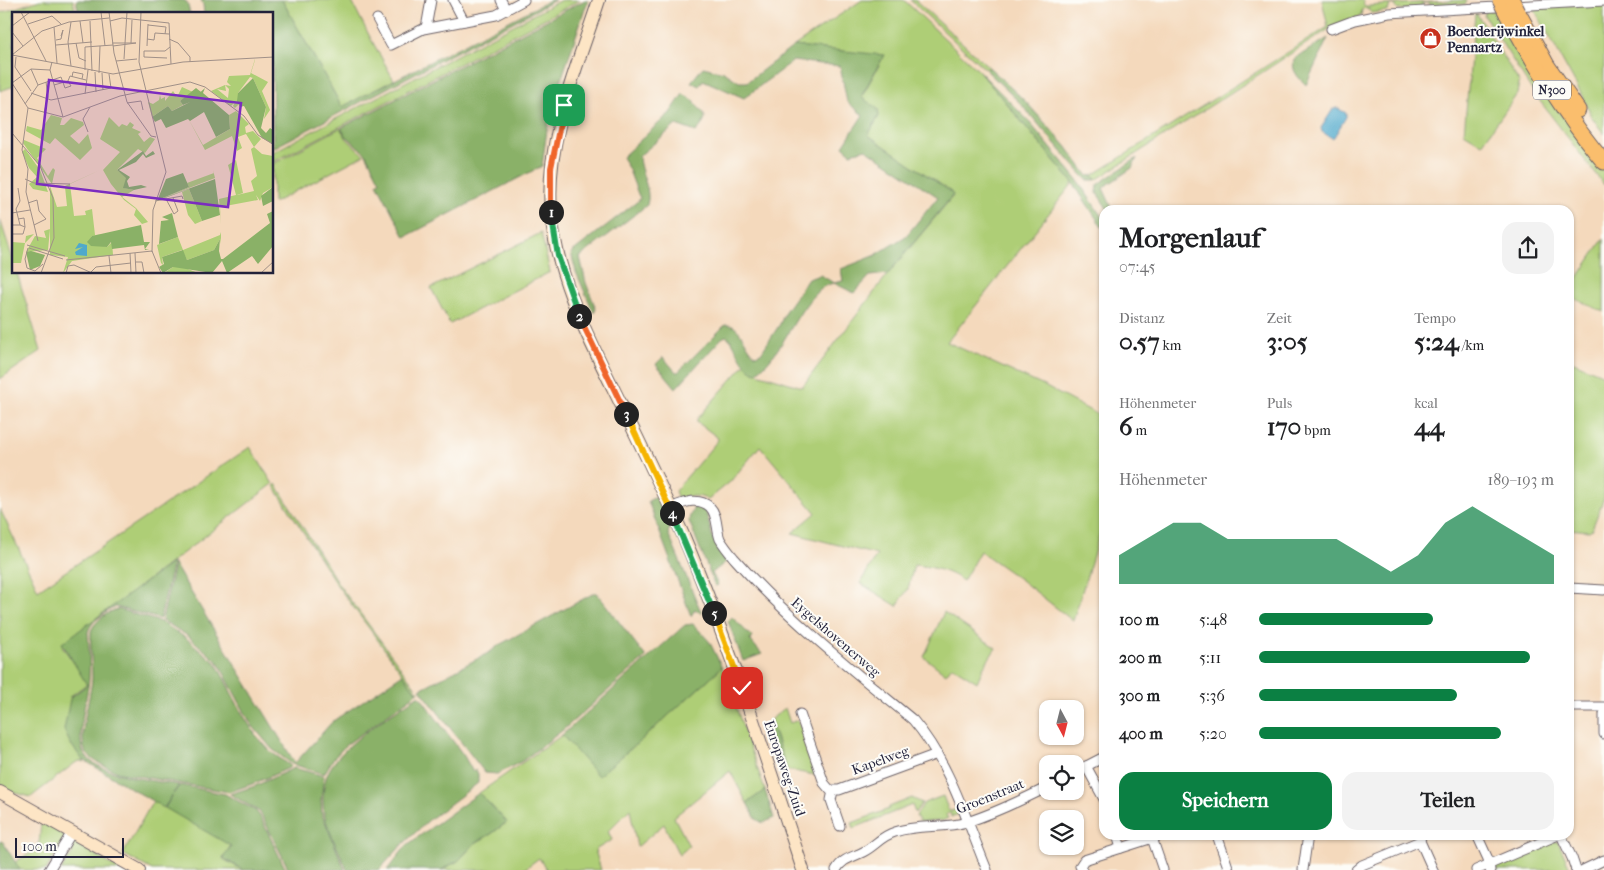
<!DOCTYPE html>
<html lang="de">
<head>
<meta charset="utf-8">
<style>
	:root { --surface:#fff; --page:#f2f2f2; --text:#202124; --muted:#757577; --accent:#0b8043 }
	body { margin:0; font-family:"IM FELL French Canon",serif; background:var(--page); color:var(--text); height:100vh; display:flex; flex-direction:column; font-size:19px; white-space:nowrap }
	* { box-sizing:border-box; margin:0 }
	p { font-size:16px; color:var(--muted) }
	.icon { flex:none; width:28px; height:28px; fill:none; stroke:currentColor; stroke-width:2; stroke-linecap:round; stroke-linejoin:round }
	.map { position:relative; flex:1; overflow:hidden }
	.panel { position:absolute; left:1099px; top:205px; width:475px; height:635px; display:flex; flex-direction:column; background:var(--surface); border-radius:15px; box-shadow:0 1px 4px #0004 }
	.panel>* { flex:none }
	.needle { width:32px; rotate:173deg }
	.fabs { position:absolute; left:1039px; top:700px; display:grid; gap:10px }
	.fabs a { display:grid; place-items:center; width:45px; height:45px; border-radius:10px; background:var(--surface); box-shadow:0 1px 4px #0004; font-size:25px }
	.scale { position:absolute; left:15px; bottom:12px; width:109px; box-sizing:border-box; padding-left:5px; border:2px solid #22223b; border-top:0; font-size:14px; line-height:18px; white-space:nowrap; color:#22223b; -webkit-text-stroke:4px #fdfcf7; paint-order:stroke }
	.pin { position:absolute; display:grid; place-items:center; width:42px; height:42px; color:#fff; margin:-21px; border-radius:10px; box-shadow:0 2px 8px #0006 }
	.km { position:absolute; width:25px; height:25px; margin:-12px; border-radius:50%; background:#222; color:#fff; font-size:14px; line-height:25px; text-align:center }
	.round { display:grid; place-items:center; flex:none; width:52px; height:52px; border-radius:15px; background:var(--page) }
	.summary { display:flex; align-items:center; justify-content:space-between; height:85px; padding:0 20px }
	h1 { font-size:28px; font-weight:800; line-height:38px }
	.figures { display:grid; grid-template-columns:repeat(3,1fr); gap:8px; height:85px; padding:5px 20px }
	.figures div { display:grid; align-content:center }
	.figures b { font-size:25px; font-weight:800 }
	.figures small { font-size:14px; font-weight:400 }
	.figures p { font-size:14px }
	.chart { height:140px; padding:10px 20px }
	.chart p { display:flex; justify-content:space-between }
	.chart svg { width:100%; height:90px; margin-top:5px; fill:var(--accent); opacity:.7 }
	.button { display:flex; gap:10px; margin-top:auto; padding:10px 20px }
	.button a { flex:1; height:58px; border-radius:15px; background:var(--accent); color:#fff; font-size:20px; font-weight:800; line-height:58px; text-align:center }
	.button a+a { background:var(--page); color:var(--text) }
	ul { padding:0 20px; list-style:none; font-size:16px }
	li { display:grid; grid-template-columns:80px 60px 1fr; align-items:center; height:38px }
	li i { height:12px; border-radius:6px; background:var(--accent) }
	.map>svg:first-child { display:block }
	.green { fill:#aece76; stroke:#687858 }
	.forest { fill:#8ab167; stroke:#566a51 }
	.water { fill:#4fa9cc; stroke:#386684 }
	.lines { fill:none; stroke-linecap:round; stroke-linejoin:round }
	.street-casing { stroke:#6c6268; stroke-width:11 }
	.secondary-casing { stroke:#6c6268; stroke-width:14 }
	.highway-casing { stroke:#6c6268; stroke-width:17 }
	.street { stroke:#fff; stroke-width:9 }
	.secondary { stroke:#fde5c5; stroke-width:12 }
	.highway { stroke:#fabe6d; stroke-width:15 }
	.highway-bridge-casing { stroke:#6c6268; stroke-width:17; stroke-linecap:butt }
	.highway-bridge { stroke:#fabe6d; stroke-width:15 }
	.split-1-casing { stroke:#fff; stroke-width:10 }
	.split-2-casing { stroke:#fff; stroke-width:10 }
	.split-3-casing { stroke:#fff; stroke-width:10 }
	.split-4-casing { stroke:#fff; stroke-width:10 }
	.split-5-casing { stroke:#fff; stroke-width:10 }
	.split-6-casing { stroke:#fff; stroke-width:10 }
	.split-1 { stroke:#f0652b; stroke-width:6 }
	.split-2 { stroke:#22a559; stroke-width:6 }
	.split-3 { stroke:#f0652b; stroke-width:6 }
	.split-4 { stroke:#f5b400; stroke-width:6 }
	.split-5 { stroke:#22a559; stroke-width:6 }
	.split-6 { stroke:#f5b400; stroke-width:6 }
	.labels { text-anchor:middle; stroke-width:4; stroke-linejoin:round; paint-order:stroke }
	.shield { fill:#fdfcf7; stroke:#646373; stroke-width:1 }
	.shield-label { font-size:12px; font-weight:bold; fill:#22223b }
	.poi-label { font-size:14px; font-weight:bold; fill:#22223b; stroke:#fdfcf7; text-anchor:start }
	.street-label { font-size:14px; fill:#22223b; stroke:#fdfcf7 }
	.inset-road { fill:none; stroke:#a09088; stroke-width:1 }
	.view { fill:#7b2cbf; fill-opacity:0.15; stroke:#7b2cbf; stroke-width:2.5 }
	.inset-edge { fill:none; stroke:#22223b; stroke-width:2.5 }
</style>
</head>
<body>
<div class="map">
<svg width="1604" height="870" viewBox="0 0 1604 870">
	<rect width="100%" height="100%" fill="#fdfcf7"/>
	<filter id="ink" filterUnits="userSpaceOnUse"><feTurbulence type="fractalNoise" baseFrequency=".02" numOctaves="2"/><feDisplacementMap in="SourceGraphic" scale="10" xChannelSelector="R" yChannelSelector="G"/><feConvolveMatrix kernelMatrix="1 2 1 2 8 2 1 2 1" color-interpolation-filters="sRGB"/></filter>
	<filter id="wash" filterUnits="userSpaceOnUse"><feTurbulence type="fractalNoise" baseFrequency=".0096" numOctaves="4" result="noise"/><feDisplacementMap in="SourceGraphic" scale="20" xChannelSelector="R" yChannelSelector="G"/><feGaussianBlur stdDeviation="1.12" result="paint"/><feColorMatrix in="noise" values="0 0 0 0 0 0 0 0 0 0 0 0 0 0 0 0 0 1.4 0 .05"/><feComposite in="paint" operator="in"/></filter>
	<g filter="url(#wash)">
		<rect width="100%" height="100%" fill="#f4d9bc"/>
		<g class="green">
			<polygon points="40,0 73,0 76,14 14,14 14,86 0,91 0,13"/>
			<polygon points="282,0 351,0 372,41 394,80 342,107"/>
			<polygon points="561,0 580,0 273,162 273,152"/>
			<path d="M862,0h42l75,71 94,112 -126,159 99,45 58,31v102l-31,101 -52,-41 -41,-29 -17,30c-16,-11 -31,-14 -49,-16l-6,24 -11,17 -37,-23 17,-28 -85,-22 24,-20 -56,-67 -30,36 -22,18c-10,-6 -18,-4 -30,-1l-3,-8 43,-51 -1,-3 -20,-15v-3l48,-55 9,8 48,15 86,-113 65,-78 -3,-5 -82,-56 11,-19 -18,-18 23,-42 -90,-10z"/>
			<polygon points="910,0 915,0 990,68 985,69"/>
			<polygon points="1322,0 1363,0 1364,6 1368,6 1466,0 1467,2 1465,4 1439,5 1439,7 1431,8 1429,3 1423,3 1421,8 1398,10 1395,5 1390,5 1388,11 1371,13 1368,8 1362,9 1361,16 1329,29 1096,180 1093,175 1328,27"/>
			<polygon points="1604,3 1604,134 1591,116 1586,103 1533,7"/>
			<polygon points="1486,10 1494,11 1543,90 1604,169 1604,185 1533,92 1484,15"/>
			<polygon points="1475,14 1477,14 1519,82 1517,94 1482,144 1464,133"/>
			<polygon points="340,128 347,139 364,155 273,203 273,164"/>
			<polygon points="0,219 14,263 14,272 17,273 41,351 0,379"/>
			<polygon points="541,233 550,272 450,324 431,288"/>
			<polygon points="1604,238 1604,312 1569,296 1569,291"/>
			<polygon points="1569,360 1604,375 1604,498 1592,529 1589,531 1569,529"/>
			<polygon points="250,447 273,484 62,646 88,683 69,697 75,694 70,699 70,743 85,762 80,761 75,763 31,797 5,790 0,786 0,509 38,590"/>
			<polygon points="276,484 339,585 419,692 417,693 337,585 274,486"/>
			<polygon points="944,612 996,648 984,666 977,682 952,666 946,674 924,657"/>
			<polygon points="722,667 765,790 747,803 730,771 674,817 689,846 679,855 664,824 637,847 630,809 608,831 612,840 595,850 601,870 563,870 563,868 560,870 547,870 539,858 523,870 441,870 458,861 475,843 491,834 506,823 479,793 562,735 599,775 639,742"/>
			<polygon points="785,708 790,723 798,720 817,774 815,775 787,770 770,720"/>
			<polygon points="943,796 948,809 952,811 956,809 958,814 951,817 951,814 948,813 946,815 948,818 942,821 920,822 916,816 924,803"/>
			<polygon points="912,798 922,803 915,813 912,805 854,828 852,823 889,809 889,807"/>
			<polygon points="153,801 232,843 223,859 243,870 152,870 123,854"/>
			<path d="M42,821l24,15 -20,34h-26l-5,-8 22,-13c4,-9 2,-18 5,-28z"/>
			<polygon points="75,841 111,865 131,870 61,870 73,852 66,847"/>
			<polygon points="1554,841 1558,842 1571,870 1493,870 1494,866"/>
		</g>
		<g class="forest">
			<polygon points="76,0 183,0 187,2 190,14 79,14"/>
			<polygon points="201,0 282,0 342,107 550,0 555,0 273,148 272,14 204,14 203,4"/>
			<polygon points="585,0 588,0 554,101 547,130 542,166 405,237 377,183 380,181 366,154 346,136 341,128"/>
			<path d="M1328,38l-22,47c-8,-8 -15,-14 -12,-26z"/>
			<path d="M794,46l90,9 -23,42 17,12 1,7 -11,19 82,56 3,4 -65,79 -18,2 -16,17 -20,-10c-5,1 -10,3 -14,6 -26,23 -35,62 -64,84 -18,-8 -19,-31 -30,-37l-4,2 -46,50 -20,-24 7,-7 13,15h2l47,-47c17,-2 19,23 31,30l5,-2 19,-29 6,-14 22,-31 12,-4 14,8 9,-2 -2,-12 33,-13 32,-20 32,-39 -72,-48 -15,4 -8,-7 20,-31 -16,-13 -7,-36 -47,-5 -49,37 -41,-18 -4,6 -8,-4 12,-15 21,5 15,10h8z"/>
			<polygon points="990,68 1025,101 1066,146 1088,176 1093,175 1096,180 1087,180 1082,175 1021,104 985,69"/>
			<polygon points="979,71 1025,117 1076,178 1104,220 1104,230 1073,183"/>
			<path d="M683,94l12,7v3c13,12 13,15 1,28l-20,-7 -37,31c0,16 13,33 8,49l-67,52 6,26 10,26 -2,4 -18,-41 -5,-19 67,-52 2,-3 -2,-4 -9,-24 -7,-13 48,-44z"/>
			<polygon points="1137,158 1132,168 1103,188 1113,210 1108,210 1097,193 1098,184"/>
			<polygon points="656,497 670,527 668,533 702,614 695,609 691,616 648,501"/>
			<path d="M694,506l8,2 4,4 7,27 14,22 -15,12 6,12 -3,1 -26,-65c0,-6 4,-9 5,-15z"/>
			<path d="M173,562l-13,57 -44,-12c-11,4 -25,14 -28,25 1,15 2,31 1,47 -1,18 -15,60 -4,76 13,20 71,26 94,30l-6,9 7,-9 45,9 31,17 4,5 26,54h-43l-20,-12 8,-12 -66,-38 7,-12 -8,12 -82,-49 -12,-16 -6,-13 6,-31 5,-5 12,-9 -25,-42z"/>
			<polygon points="174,564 295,763 333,721 403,674 417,693 346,745 333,759 324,774 292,764 272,749 251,724 218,662 188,636 162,620"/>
			<polygon points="596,592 646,657 563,730 522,761 498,774 485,773 420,689 490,652 499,645"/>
			<path d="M118,609l43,13 25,16 30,25 26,50 13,21 16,18 20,14 -2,2 -34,15 -26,9 -108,-19c-9,-3 -32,-13 -36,-22 -7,-18 6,-54 7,-73 0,-16 -2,-31 -1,-47 3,-9 17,-20 27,-22z"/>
			<polygon points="732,617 752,637 750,640 762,654 743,661 728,621"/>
			<polygon points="693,624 709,641 722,667 639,742 598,776 562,735 685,625"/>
			<path d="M419,695l45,61 9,16 3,-2 2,4v9l-49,37 -27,25 -23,25h-32c-7,-18 -19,-38 -23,-57 -2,-11 -1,-28 3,-38 11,-29 66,-62 92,-80z"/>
			<polygon points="770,720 787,770 780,769 765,725"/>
			<polygon points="294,768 324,776 321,801 322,814 345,870 289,870 260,812 230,794 255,786"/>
			<polygon points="765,790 774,818 763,823 756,819 747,803"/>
			<polygon points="479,793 507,822 491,834 475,843 458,861 441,870 387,870 407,845"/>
			<polygon points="0,841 3,842 20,870 0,870"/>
		</g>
		<polygon class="water" points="1337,108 1346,113 1346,117 1334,137 1332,138 1322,132 1321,128 1333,109"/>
	</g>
	<g filter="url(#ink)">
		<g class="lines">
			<defs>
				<g id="street">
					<polyline points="453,0 464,21"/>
					<polyline points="501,0 506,10"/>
					<polyline points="377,19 391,45 423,29 496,15 524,0"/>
					<polyline points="426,28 431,0"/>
					<polyline points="1331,29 1355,20 1389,13 1604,1"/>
					<path d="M670,508c13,-5 28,-12 40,-1 8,8 6,22 10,32 4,7 9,13 14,19 53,60 116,110 179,162 36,42 53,99 74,150"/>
					<polyline points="1569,588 1604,590"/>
					<polyline points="1569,707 1604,707"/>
					<polyline points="800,714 824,783 830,790 839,790 937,754"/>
					<polyline points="1604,714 1604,734"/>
					<polyline points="1086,766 1104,799"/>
					<polyline points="1075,772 1104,757"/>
					<polyline points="833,791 831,800 840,826"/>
					<polyline points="1117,835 1121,848"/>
					<polyline points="1217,835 1229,870"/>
					<polyline points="1421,835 1420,841 1433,870"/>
					<polyline points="1477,835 1488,859 1490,870"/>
					<polyline points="1561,835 1572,858 1576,870"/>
					<polyline points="1152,838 1163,870"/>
					<polyline points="49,870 72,832"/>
					<path d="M836,870c7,-12 15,-12 27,-18 12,-6 18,-16 32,-20 23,-8 49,-3 72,-10 28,-9 55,-22 81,-35"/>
					<polyline points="1082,870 1080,866 1084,860 1162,835"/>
					<polyline points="1303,870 1308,835"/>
					<polyline points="1356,870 1362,865 1420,841"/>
					<polyline points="1476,870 1558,835"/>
					<polyline points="1583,870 1604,860"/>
				</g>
				<g id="secondary">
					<path d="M599,0c-22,68 -54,139 -48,212 5,63 35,121 63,178 24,49 48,98 70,147 46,109 82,221 119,333"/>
					<polyline points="0,792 139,870"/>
				</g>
				<g id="highway">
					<polyline points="1518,12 1547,65 1578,110"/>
					<path d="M1507,14c28,52 59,103 97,148"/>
				</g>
			</defs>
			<use href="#street" class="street-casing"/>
			<use href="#secondary" class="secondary-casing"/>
			<use href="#highway" class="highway-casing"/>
			<use href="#street" class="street"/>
			<use href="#secondary" class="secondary"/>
			<use href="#highway" class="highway"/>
			<defs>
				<g id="highway-bridge">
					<polyline points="1500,0 1507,14"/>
					<polyline points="1512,0 1518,12"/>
				</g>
			</defs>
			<use href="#highway-bridge" class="highway-bridge-casing"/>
			<use href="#highway-bridge" class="highway-bridge"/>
		</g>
	</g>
	<g class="lines" filter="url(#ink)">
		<defs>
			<polyline id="split-1" points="551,212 551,168 564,105"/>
			<polyline id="split-2" points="551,212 558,256 579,316"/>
			<polyline id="split-3" points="579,316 626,414"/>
			<polyline id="split-4" points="626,414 672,513"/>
			<polyline id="split-5" points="672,513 714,613"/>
			<polyline id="split-6" points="714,613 742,688"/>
		</defs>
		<use href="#split-1" class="split-1-casing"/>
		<use href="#split-2" class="split-2-casing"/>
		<use href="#split-3" class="split-3-casing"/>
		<use href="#split-4" class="split-4-casing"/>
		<use href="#split-5" class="split-5-casing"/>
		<use href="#split-6" class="split-6-casing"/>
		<use href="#split-1" class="split-1"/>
		<use href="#split-2" class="split-2"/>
		<use href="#split-3" class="split-3"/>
		<use href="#split-4" class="split-4"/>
		<use href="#split-5" class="split-5"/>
		<use href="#split-6" class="split-6"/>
	</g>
	<defs>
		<symbol id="shop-disc" viewBox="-11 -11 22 22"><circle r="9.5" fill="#c8321e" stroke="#fdfcf7"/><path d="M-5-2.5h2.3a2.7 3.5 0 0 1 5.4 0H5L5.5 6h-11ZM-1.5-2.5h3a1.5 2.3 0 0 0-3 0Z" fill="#fff"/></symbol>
	</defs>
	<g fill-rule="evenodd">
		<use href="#shop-disc" x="1418" y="26" width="25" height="25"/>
	</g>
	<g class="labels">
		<rect class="shield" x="1533" y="80.5" width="38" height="19" rx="4"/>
		<g class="shield-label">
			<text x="1552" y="94">N300</text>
		</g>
		<g class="poi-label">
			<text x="1447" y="36">Boerderijwinkel<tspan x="1447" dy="16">Pennartz</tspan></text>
		</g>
		<g class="street-label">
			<text transform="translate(836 637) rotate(41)" y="5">Eygelshovenerweg</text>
			<text transform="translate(880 760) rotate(-20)" y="5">Kapelweg</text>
			<text transform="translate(785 768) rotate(71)" y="5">Europaweg-Zuid</text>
			<text transform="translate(990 796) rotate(-22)" y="5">Groenstraat</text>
		</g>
	</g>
	<g transform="translate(12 12)">
		<rect width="261" height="261" fill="#f4d9bc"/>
		<path d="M243,47l-54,4 54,-4v1l-4,13 17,9 -6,9 8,19 -6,9 2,-12 -13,-29 -3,-1 -12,16 1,11 -4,4 -2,-2 2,-4 -4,4 -20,-15 14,-6 1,6 -9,-2 11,9 1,-9 -4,-4 6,1 -4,-4 2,-6 21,-1zM170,75l11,5 -13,9 3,4 -11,6 -4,-5 -16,11 -4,-15 5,2 6,-4 1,-5 1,4 4,-2v4l8,-10 4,6zM224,99l13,13 -4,3 1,6 7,-2 8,8 -7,8 8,7 11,2v31l-10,6 -3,8 -4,-6 2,5 -38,7 1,18 -2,-26 17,-4 -8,-30 8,-5 7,33 -6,2 17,-4 -3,-10 6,-5 -6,-27 3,-2 -8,-13 -8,3 4,11 -5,3 -5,-15 -27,14 -17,-32 15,27 27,-16 -1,-14zM39,103l11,3 -2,7h4l7,-7 12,4 1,3 -14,11 9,8 9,-10 4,14 -12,12 -25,-22 -5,6 -24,-13 1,-5 14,4zM97,105l10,10 3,-3 5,2 3,-4 4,3 -2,3 9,4 -3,2 6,8 6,-5 5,2 -10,14 -7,-4 -21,21 10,8 -3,10 10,2 -12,7 14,11 12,14 -6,2 -8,-9 2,-6 -12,-9 -13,-16 -8,-14 17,-18 -20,-13zM12,128l22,9 -9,9 11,18 5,-8 2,2 -3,14 -29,-41zM13,137l15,21 8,22 -15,-3 -4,-5 8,-7 -8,-9 -7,-16zM88,158l-30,14 4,32 12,-1 -1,-4 7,-2 3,26 15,-1 -18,2 -4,6 19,5 5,-5 1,13 -41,6 -9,12 5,-16 -18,-2v-69l7,21 10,-1 -2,-19 -12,-1v-1l12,1zM201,158l2,8 -57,22 31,-13 -2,-4 27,-10zM177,177l13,32 -7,3 -7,-9 -6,-23zM38,217l-2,21 -22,2 9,-16 11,2 -2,-7zM209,220v6l-1,6v-5l-6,11 -27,10 -5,-10 -20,7 1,8 -2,-2 -4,-18 21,-8 5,13 37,-15zM22,222l-9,9 -4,20h-9v-21l13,1 1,-7zM161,255h10l15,6h-34z" fill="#aece76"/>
		<path d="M241,66l13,29 -5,21 5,5 4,-5 3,2v14l-11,-6 -18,-32 -4,1 -3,-6 1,-8zM184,76l5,4 -6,5 10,-9 -2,5 26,22 1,14 -14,8 -12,-25 -14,9 -2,-2 -22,9 -5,-9 -6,3 -3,-5 16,-11 4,5 18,-9 -7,3 -3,-4zM131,139l3,5 7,-5 2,3 -9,4 -3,-4 -7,8 -17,8 11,7 -3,4 2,6 12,-2 6,2 -13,3 -11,-2 3,-10 -9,-8zM171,161l6,14 -31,13 57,-21 5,36 -18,6 -13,-32 -32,12 9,-22zM261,175v14l-10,5 -2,-10zM261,199v35l-15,18 -6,-8 -25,17 -5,-12 -10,12 -39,-6 -10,6 -4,-6 5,-3 -2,-7 21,-7 4,10 27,-10 6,-11 -1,12 2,8h2l47,-36 -3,-9zM160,201l6,24 -19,7 2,-23 8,-1 -7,-3zM129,213l3,17h6l-5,7 4,1h-4l-1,-5 -32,4 -1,-7 -4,5 -16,-1 -4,-4 5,-6zM19,239l14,4 -5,11 -10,4 -4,-18z" fill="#8ab167"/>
		<path d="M67,231l8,2v11l-11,-1 -1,-3 8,-5 -8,2z" fill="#4fa9cc"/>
		<path class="inset-road" d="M9,0l25,49M89,0l4,34M97,0l5,41 13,49 24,34 5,1M129,0l-2,50 27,110 -13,38 -1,42M97,6l-40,4 -27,9 -30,24 101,19 70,-12 91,-5M68,9l3,22M78,9l2,50M98,9l12,-3 47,5 2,41M59,10l-3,20 3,24M16,12l24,-8 9,8M136,13l18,2 -1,7M0,14l18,-14M42,15l3,36M0,20l11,14M135,27l7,1 1,-7 14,1M157,27l9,4 12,14v5M44,28l5,-1 2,-9 -2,6M64,31l3,15 7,3M100,31h24l-23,3M119,31l1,-23M44,33l36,-3M135,34l1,-22M73,35l28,-2M4,45l-1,10 16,24M155,46l-23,-1v-6h21l5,-4M112,47l3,-47M104,49l21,-2M40,50l-2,8 13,47M19,57l7,16M73,58v-23M83,60l1,20M87,61l1,-27M90,61l1,17M60,65l1,-5 10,2 -1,5M0,71l19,-14 19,1M0,71l16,25M42,73l14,-4 2,-5 16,4M19,81l20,7 60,-12 -2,-14M73,82l3,-24M115,91l14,-2 2,9M13,92l13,-19 23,-8 4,11 6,-2 -3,-5M16,96l35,9 57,-21 70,-14 15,5 39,29 14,19 16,10M16,96l-6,42 6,19 -2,23 12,49M32,101l4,-16 -2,-15M76,120l-5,-13 7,-12M0,121l28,33 13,32 1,40 -13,35M13,167l9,4 36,1M154,187l8,15 4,-3 -5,-13M143,189l27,-5 1,3M16,191l9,-3 2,11 7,8 -12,6M0,201l18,-3M6,207l6,-1 1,9M0,213h8l-4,-16 4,-8 -2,-13M0,222h11l2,-7 -5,-2M15,233l38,11M16,236l-3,11 2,9 8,3 8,-7M17,236l34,11M140,239l9,22M118,241l1,20M123,241l1,20M97,244l2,17M54,248l86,-9M124,250h6l2,11M54,261l2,-7 6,-1 18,8M78,261l6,-6 35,-4M249,261l13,-12"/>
		<path class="view" d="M37,68l192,23 -13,104 -191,-23z"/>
		<rect width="261" height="261" class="inset-edge"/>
	</g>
</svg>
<div class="fabs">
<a><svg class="needle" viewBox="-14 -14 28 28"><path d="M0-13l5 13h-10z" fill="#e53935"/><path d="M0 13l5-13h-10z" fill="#757577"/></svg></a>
<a><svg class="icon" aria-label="locate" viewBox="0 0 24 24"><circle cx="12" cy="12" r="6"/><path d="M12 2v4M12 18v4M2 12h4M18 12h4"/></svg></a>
<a><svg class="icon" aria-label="layers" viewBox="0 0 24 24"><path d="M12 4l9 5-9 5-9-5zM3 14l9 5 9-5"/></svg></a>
</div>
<div class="scale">100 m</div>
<div class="pin" style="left:564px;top:105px;background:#1e9e55"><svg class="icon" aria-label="arrive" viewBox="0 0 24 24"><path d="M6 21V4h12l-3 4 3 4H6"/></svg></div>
<div class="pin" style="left:742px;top:688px;background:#d93025"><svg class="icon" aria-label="check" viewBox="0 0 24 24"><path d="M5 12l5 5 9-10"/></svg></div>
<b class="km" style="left:551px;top:212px">1</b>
<b class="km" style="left:579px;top:316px">2</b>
<b class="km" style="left:626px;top:414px">3</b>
<b class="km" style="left:672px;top:513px">4</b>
<b class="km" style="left:714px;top:613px">5</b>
<section class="panel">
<div class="summary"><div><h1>Morgenlauf</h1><p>07:45</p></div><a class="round"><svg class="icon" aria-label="share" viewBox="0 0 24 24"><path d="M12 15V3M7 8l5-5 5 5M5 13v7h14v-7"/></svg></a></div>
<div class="figures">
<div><p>Distanz</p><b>0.57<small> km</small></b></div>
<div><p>Zeit</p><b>3:05</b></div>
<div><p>Tempo</p><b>5:24<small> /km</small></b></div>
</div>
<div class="figures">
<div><p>Höhenmeter</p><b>6<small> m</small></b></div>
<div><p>Puls</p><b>170<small> bpm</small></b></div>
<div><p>kcal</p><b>44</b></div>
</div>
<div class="chart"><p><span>Höhenmeter</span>189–193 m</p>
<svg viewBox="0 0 160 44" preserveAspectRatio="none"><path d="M0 44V30L10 22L20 14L30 14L40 22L50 22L60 22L70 22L80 22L90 30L100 38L110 30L120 14L130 6L140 14L150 22L160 30V44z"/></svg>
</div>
<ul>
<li><b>100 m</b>5:48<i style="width:59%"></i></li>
<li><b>200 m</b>5:11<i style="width:92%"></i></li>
<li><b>300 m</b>5:36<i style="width:67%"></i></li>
<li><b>400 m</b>5:20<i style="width:82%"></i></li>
</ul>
<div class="button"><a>Speichern</a><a>Teilen</a></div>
</section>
</div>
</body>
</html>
